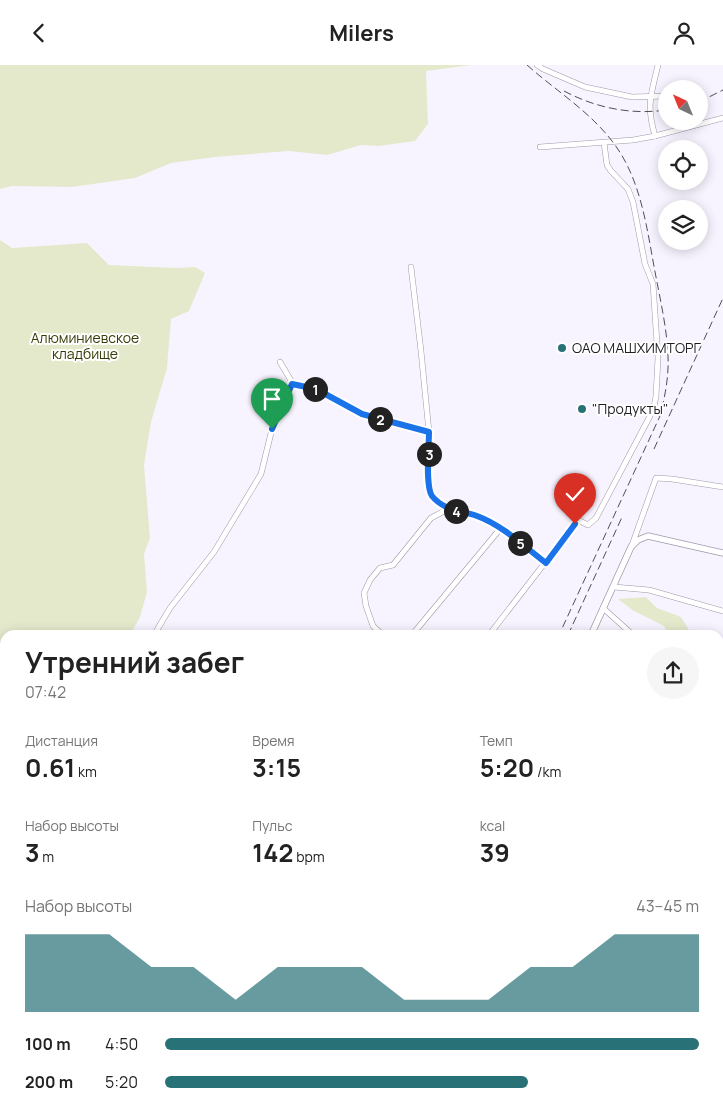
<!DOCTYPE html>
<html lang="ru">
<head>
<meta charset="utf-8">
<style>
	:root { --surface:#fff; --page:#f6f6f6; --text:#222; --muted:#767676; --accent:#287277 }
	body { margin:0; font-family:Manrope,sans-serif; background:var(--page); color:var(--text); height:100vh; display:flex; flex-direction:column; font-size:19px; white-space:nowrap }
	* { box-sizing:border-box; margin:0 }
	p { font-size:16px; color:var(--muted) }
	.icon { flex:none; width:28px; height:28px; fill:none; stroke:currentColor; stroke-width:2; stroke-linecap:round; stroke-linejoin:round }
	.map { position:relative; flex:1; overflow:hidden }
	.panel { position:absolute; left:0px; top:565px; width:724px; height:480px; display:flex; flex-direction:column; background:var(--surface); border-radius:15px 15px 0 0; box-shadow:0 2px 12px #0003 }
	.panel>* { flex:none }
	.needle { width:32px; rotate:317deg }
	.buttons { position:absolute; left:658px; top:15px; display:grid; gap:10px }
	.buttons a { display:grid; place-items:center; width:50px; height:50px; border-radius:50%; background:var(--surface); box-shadow:0 2px 12px #0003; font-size:25px }
	.pin { position:absolute; display:grid; place-items:center; width:42px; height:42px; color:#fff; margin:-51px -21px; border-radius:50% 50% 50% 0; rotate:-45deg; box-shadow:0 0 5px #0007 }
	.pin .icon { rotate:45deg }
	.km { position:absolute; width:25px; height:25px; margin:-12px; border-radius:50%; background:#222; color:#fff; font-size:14px; line-height:25px; text-align:center }
	.round { display:grid; place-items:center; flex:none; width:52px; height:52px; border-radius:26px; background:var(--page) }
	.summary { display:flex; align-items:center; justify-content:space-between; height:85px; padding:0 25px }
	h1 { font-size:28px; font-weight:700; line-height:38px }
	.figures { display:grid; grid-template-columns:repeat(3,1fr); gap:8px; height:85px; padding:5px 25px }
	.figures div { display:grid; align-content:center }
	.figures b { font-size:25px; font-weight:700 }
	.figures small { font-size:14px; font-weight:400 }
	.figures p { font-size:14px }
	.chart { height:140px; padding:10px 25px }
	.chart p { display:flex; justify-content:space-between }
	.chart svg { width:100%; height:90px; margin-top:5px; fill:var(--accent); opacity:.7 }
	ul { padding:0 25px; list-style:none; font-size:16px }
	li { display:grid; grid-template-columns:80px 60px 1fr; align-items:center; height:38px }
	li i { height:12px; border-radius:6px; background:var(--accent) }
	header { display:flex; justify-content:space-between; align-items:center; height:65px; padding:0 25px; background:var(--surface); font-size:22px; font-weight:700 }
	.map>svg:first-child { display:block }
	.green { fill:#e5e9cc }
	.lines { fill:none; stroke-linecap:round; stroke-linejoin:round }
	.river { stroke:#93b1c2; stroke-width:9 }
	.minor-casing { stroke:#9f98a9; stroke-width:6 }
	.tertiary-casing { stroke:#9f98a9; stroke-width:7 }
	.trunk-casing { stroke:#9f98a9; stroke-width:9 }
	.minor { stroke:#fff; stroke-width:5 }
	.tertiary { stroke:#fff; stroke-width:5.5 }
	.trunk { stroke:#fff; stroke-width:8 }
	.rail { stroke:#514e55; stroke-width:1; stroke-dasharray:8 4; stroke-linecap:butt }
	.route-casing { stroke:#fff; stroke-width:10 }
	.route { stroke:#1a73e8; stroke-width:6 }
	.poi-dot { fill:#287277; stroke:#fff; stroke-width:2 }
	.labels { text-anchor:middle; stroke-width:4; stroke-linejoin:round; paint-order:stroke }
	.park-label { font-size:14px; fill:#393b06; stroke:#fff }
	.poi-label { font-size:14px; fill:#201e24; stroke:#fff; text-anchor:start }
</style>
</head>
<body>
<header><svg class="icon" aria-label="back" viewBox="0 0 24 24"><path d="M15 5l-7 7 7 7"/></svg>Milers<svg class="icon" aria-label="person" viewBox="0 0 24 24"><circle cx="12" cy="8" r="4"/><path d="M4 21q1-7 8-7t8 7"/></svg></header>
<div class="map">
<svg width="723" height="1045" viewBox="0 0 723 1045">
	<rect width="100%" height="100%" fill="#f8f4ff"/>
	<g class="green">
		<polygon points="0,0 471,0 426,6 428,59 415,76 379,81 361,80 327,90 289,86 215,92 171,98 135,113 72,122 12,121 0,124"/>
		<polygon points="0,175 12,183 87,178 109,200 177,203 195,202 205,208 189,246 171,254 167,303 151,357 144,400 150,473 144,489 147,527 140,552 130,570 5,570 5,718 0,721"/>
		<polygon points="646,532 657,543 681,552 692,570 669,570 664,561 634,546 618,534"/>
	</g>
	<g class="lines">
		<polyline class="river" points="719,828 723,829"/>
		<defs>
			<g id="minor">
				<polyline points="537,0 543,4 585,22 632,32 666,31"/>
				<path d="M655,71c-9,-31 -4,-41 3,-71"/>
				<polyline points="540,82 633,75 655,71 723,53"/>
				<polyline points="411,202 421,286 429,367 428,418 432,431 448,444 477,451 500,464 547,498"/>
				<polyline points="280,297 293,319 316,324 362,349 429,367"/>
				<polyline points="578,455 588,460 596,453 649,353 654,342 656,331 658,293 653,219 645,199 633,137 628,124 611,106 607,100 604,78"/>
				<polyline points="632,480 656,413 672,414 723,422"/>
				<polyline points="614,522 649,525 723,546"/>
				<polyline points="603,543 633,570"/>
				<polyline points="154,570 170,543 214,487 261,409 272,364 293,319"/>
				<polyline points="383,570 373,561 366,541 364,528 370,515 380,503 393,500 431,453 448,444"/>
				<polyline points="412,570 500,464"/>
				<polyline points="489,570 575,459"/>
				<polyline points="719,646 723,650"/>
				<polyline points="0,728 5,724"/>
				<polyline points="719,865 723,868"/>
				<polyline points="719,906 723,901"/>
				<polyline points="135,1045 141,1040"/>
				<polyline points="411,1045 415,1040"/>
				<polyline points="477,1045 481,1040"/>
				<polyline points="541,1045 545,1040"/>
			</g>
			<g id="tertiary">
				<polyline points="591,570 631,482 638,475 648,471 723,488"/>
				<polyline points="374,1040 375,1045"/>
			</g>
			<g id="trunk">
				<polyline points="0,838 5,843"/>
				<polyline points="194,1040 198,1045"/>
			</g>
		</defs>
		<use href="#minor" class="minor-casing"/>
		<use href="#tertiary" class="tertiary-casing"/>
		<use href="#trunk" class="trunk-casing"/>
		<use href="#minor" class="minor"/>
		<use href="#tertiary" class="tertiary"/>
		<use href="#trunk" class="trunk"/>
		<g class="rail">
			<path d="M527,0c28,25 62,46 85,76 30,38 35,90 44,136 5,26 11,53 12,79 1,21 -3,40 -8,60l-101,219"/>
			<path d="M564,26c32,17 67,24 102,19"/>
			<polyline points="699,37 723,25"/>
			<polyline points="654,384 723,233"/>
			<polyline points="568,570 623,450"/>
			<polyline points="348,1045 351,1040"/>
		</g>
	</g>
	<g class="lines">
		<defs>
			<path id="route" d="M272,364l20,-45 24,5 46,25 67,18c0,14 -4,54 3,64 12,15 29,14 45,20 25,9 48,31 69,47l29,-39"/>
		</defs>
		<use href="#route" class="route-casing"/>
		<use href="#route" class="route"/>
	</g>
	<g class="poi-dot">
		<circle cx="562" cy="283" r="5"/>
		<circle cx="582" cy="344" r="5"/>
	</g>
	<g class="labels">
		<g class="park-label">
			<text x="85" y="278">Алюминиевское<tspan x="85" dy="16">кладбище</tspan></text>
		</g>
		<g class="poi-label">
			<text x="572" y="288">ОАО МАШХИМТОРГ</text>
			<text x="592" y="349">"Продукты"</text>
		</g>
	</g>
</svg>
<div class="buttons">
<a><svg class="needle" viewBox="-14 -14 28 28"><path d="M0-13l5 13h-10z" fill="#e53935"/><path d="M0 13l5-13h-10z" fill="#767676"/></svg></a>
<a><svg class="icon" aria-label="locate" viewBox="0 0 24 24"><circle cx="12" cy="12" r="6"/><path d="M12 2v4M12 18v4M2 12h4M18 12h4"/></svg></a>
<a><svg class="icon" aria-label="layers" viewBox="0 0 24 24"><path d="M12 4l9 5-9 5-9-5zM3 14l9 5 9-5"/></svg></a>
</div>
<div class="pin" style="left:272px;top:364px;background:#1e9e55"><svg class="icon" aria-label="arrive" viewBox="0 0 24 24"><path d="M6 21V4h12l-3 4 3 4H6"/></svg></div>
<div class="pin" style="left:575px;top:459px;background:#d93025"><svg class="icon" aria-label="check" viewBox="0 0 24 24"><path d="M5 12l5 5 9-10"/></svg></div>
<b class="km" style="left:315px;top:324px">1</b>
<b class="km" style="left:380px;top:354px">2</b>
<b class="km" style="left:429px;top:389px">3</b>
<b class="km" style="left:456px;top:446px">4</b>
<b class="km" style="left:520px;top:478px">5</b>
<section class="panel">
<div class="summary"><div><h1>Утренний забег</h1><p>07:42</p></div><a class="round"><svg class="icon" aria-label="share" viewBox="0 0 24 24"><path d="M12 15V3M7 8l5-5 5 5M5 13v7h14v-7"/></svg></a></div>
<div class="figures">
<div><p>Дистанция</p><b>0.61<small> km</small></b></div>
<div><p>Время</p><b>3:15</b></div>
<div><p>Темп</p><b>5:20<small> /km</small></b></div>
</div>
<div class="figures">
<div><p>Набор высоты</p><b>3<small> m</small></b></div>
<div><p>Пульс</p><b>142<small> bpm</small></b></div>
<div><p>kcal</p><b>39</b></div>
</div>
<div class="chart"><p><span>Набор высоты</span>43–45 m</p>
<svg viewBox="0 0 160 44" preserveAspectRatio="none"><path d="M0 44V6L10 6L20 6L30 22L40 22L50 38L60 22L70 22L80 22L90 38L100 38L110 38L120 22L130 22L140 6L150 6L160 6V44z"/></svg>
</div>
<ul>
<li><b>100 m</b>4:50<i style="width:100%"></i></li>
<li><b>200 m</b>5:20<i style="width:68%"></i></li>
</ul>
</section>
</div>
</body>
</html>
